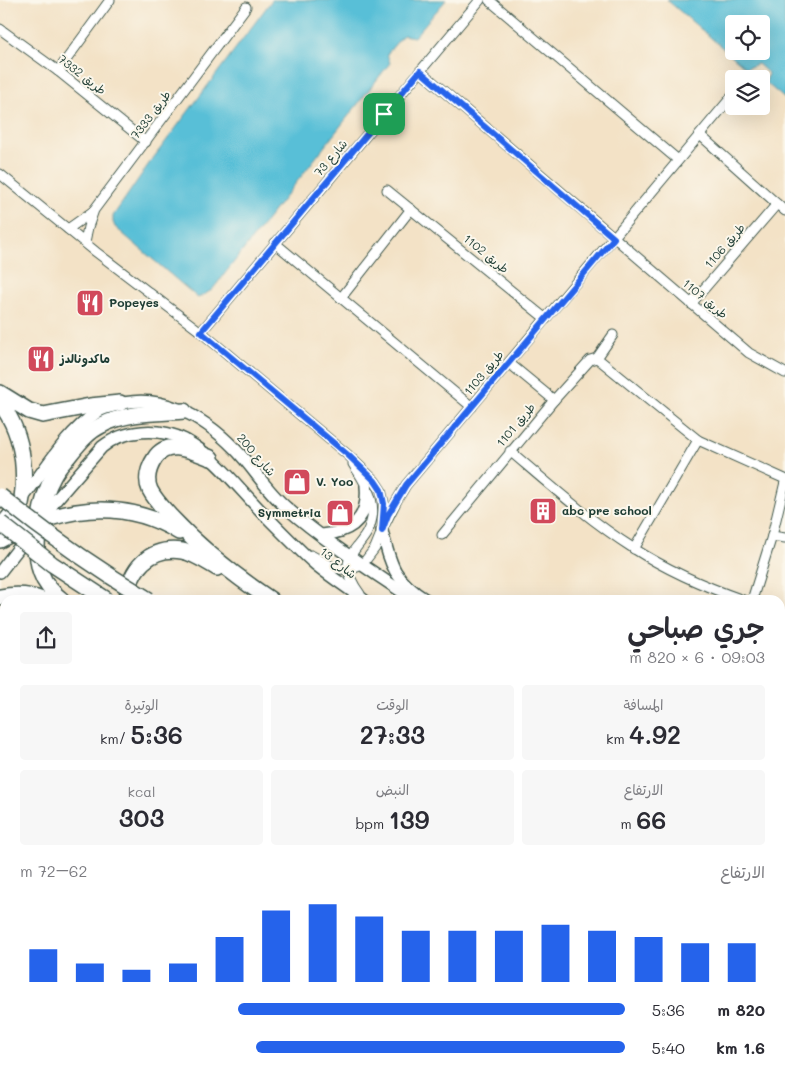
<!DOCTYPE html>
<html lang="ar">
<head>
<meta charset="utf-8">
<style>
	:root { --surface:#fff; --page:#f7f7f7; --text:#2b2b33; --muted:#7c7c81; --accent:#2563eb }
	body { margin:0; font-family:Mali,"Playpen Sans Arabic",sans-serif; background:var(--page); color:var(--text); direction:rtl; height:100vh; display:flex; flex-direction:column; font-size:19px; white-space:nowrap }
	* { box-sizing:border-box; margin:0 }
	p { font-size:16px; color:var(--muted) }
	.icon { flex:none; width:28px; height:28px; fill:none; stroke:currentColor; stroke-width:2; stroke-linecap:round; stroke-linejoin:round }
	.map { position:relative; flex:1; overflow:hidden; direction:ltr }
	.drawer { position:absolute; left:0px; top:595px; width:785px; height:480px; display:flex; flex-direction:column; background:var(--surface); border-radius:15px 15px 0 0; box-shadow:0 5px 20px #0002; direction:rtl }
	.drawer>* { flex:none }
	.fabs { position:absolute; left:725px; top:15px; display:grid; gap:10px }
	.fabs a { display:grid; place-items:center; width:45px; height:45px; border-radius:5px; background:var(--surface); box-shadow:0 5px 20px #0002; font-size:25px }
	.pin { position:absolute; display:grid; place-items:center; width:42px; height:42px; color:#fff; margin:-21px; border-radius:10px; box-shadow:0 2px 8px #0006 }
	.round { display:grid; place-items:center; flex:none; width:52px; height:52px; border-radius:5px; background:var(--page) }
	.overview { display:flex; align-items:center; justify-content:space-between; height:85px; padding:0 20px }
	h1 { font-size:28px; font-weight:600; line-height:38px }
	.figures { display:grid; grid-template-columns:repeat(3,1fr); gap:8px; height:85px; padding:5px 20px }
	.figures div { display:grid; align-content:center; border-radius:5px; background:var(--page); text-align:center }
	.figures b { font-size:25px; font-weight:600 }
	.figures small { font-size:14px; font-weight:400 }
	.figures p { font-size:14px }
	.chart { height:140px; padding:10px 20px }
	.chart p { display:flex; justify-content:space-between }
	.chart svg { width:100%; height:90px; margin-top:5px; stroke:var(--accent); stroke-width:6 }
	ul { padding:0 20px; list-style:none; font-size:16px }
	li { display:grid; grid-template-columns:80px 60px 1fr; align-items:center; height:38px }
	li i { height:12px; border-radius:6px; background:var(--accent) }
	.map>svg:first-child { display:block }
	.green { fill:#76c88a; stroke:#4a825f }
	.water { fill:#59bfd7; stroke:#3c7e86; fill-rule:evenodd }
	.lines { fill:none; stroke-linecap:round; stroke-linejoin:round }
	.street-casing { stroke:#3f564a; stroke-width:11 }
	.secondary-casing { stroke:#3f564a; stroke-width:14 }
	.highway-casing { stroke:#3f564a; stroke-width:18 }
	.street { stroke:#fff; stroke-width:9 }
	.secondary { stroke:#fff; stroke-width:11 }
	.highway { stroke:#fff; stroke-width:15 }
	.highway-bridge-casing { stroke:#3f564a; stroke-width:18; stroke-linecap:butt }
	.highway-bridge { stroke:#fff; stroke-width:15 }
	.route-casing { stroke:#fff; stroke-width:10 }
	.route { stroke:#2563eb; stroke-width:6 }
	.labels { text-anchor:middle; stroke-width:4; stroke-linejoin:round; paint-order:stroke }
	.street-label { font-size:12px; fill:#1f3d34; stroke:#fbf7ec }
	.poi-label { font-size:12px; font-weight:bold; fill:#1f3d34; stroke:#fbf7ec; text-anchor:start }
</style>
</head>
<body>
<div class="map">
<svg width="785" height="1075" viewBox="0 0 785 1075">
	<rect width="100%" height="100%" fill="#fbf7ec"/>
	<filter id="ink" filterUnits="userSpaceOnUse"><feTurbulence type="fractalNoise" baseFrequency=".02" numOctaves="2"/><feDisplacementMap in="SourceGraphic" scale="10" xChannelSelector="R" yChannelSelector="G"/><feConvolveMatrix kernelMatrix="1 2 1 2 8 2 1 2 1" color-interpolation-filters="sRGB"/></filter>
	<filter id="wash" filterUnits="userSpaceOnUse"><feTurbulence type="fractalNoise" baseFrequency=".0096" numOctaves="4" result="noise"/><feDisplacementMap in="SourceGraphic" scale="20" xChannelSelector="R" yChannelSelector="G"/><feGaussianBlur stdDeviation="1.12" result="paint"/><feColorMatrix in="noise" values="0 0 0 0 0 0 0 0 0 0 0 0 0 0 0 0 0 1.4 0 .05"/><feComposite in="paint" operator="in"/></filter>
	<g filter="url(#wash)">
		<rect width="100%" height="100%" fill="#f3e2c6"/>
		<polygon class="green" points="5,998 5,1070 195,1070 205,1075 0,1075 0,999"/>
		<g class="water">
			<polygon points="272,0 446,0 414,37 403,35 387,54 390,63 212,290 198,298 115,227 113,222 113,216 148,165"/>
			<path d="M667,0h118v99l-19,-16 2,-10 -10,-9 -12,4zM734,24h27v27h-27z"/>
		</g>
	</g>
	<g filter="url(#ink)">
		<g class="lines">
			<defs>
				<g id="street">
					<polyline points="489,0 678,160"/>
					<polyline points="0,29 58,71 146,142"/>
					<polyline points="58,71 110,0"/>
					<polyline points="420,71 749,353 785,373"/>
					<polyline points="700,135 785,211"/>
					<polyline points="0,174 96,252 201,332 348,455 375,481 381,490 384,504 382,531 375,548 362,565 349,570 335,568 311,555"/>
					<polyline points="387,190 546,319"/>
					<polyline points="68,229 92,212"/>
					<polyline points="85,242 88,227 94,210 246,7"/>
					<polyline points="275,243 472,407"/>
					<polyline points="341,298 411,209"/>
					<polyline points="691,304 777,204"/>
					<polyline points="201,332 480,0"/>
					<polyline points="597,358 698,440 785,479"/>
					<polyline points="509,363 554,400"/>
					<path d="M510,451c40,34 79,69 123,97 34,22 73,39 110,52"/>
					<path d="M353,464c10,15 23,35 19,54 -5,33 -43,34 -12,76"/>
					<polyline points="385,524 397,500 406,485 734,94"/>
					<polyline points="442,535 554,400 590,360 597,358 613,335"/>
					<polyline points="772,536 785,538"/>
					<polyline points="634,549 698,440"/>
					<polyline points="752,600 772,536 785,482"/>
					<polyline points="780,705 785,705"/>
					<polyline points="0,707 5,695"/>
					<polyline points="780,869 785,869"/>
					<polyline points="780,961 785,961"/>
					<polyline points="0,966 5,950"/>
					<polyline points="0,988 5,987"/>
					<polyline points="317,1070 318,1075"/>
					<polyline points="777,1070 778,1075"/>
					<polyline points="418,1075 418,1070"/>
					<polyline points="627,1075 628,1070"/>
					<polyline points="686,1075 688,1070"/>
				</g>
				<g id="secondary">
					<path d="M0,525c7,-9 15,-17 22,-26 23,-29 43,-65 74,-86 4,-3 10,-5 14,-6 47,-18 93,9 125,42 19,19 31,42 53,60 39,34 84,62 126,91"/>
					<path d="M382,531c9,35 12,49 44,69"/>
					<path d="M322,535c31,-3 47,-17 44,-49"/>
					<path d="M0,572l56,-72 46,-53c22,-18 57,-20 83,-7 30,16 54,49 78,73 17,17 34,35 52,51 16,13 33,24 49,36"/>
					<polyline points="780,723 785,723"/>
					<polyline points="780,738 785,738"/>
					<polyline points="0,966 5,969"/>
					<polyline points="214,1070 225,1075"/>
				</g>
				<g id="highway">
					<polyline points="0,393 29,411 43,415 90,406 120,403"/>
					<path d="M0,403c26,33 29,81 16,120"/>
					<path d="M211,458c-17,-6 -43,-20 -56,0 -6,9 -10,21 -5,32 5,10 14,19 21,27 30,32 64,59 100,83"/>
					<path d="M0,540c57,-32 120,-44 179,-8"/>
					<path d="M0,597c15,-3 28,-3 42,3"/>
					<path d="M62,600c-9,-7 -17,-15 -21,-27 -9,-25 -1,-73 12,-96 4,-9 12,-16 18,-24 9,-11 18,-22 31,-28 25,-13 55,-12 82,-14"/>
					<path d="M127,600c2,-31 23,-54 55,-49 12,2 25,11 35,17"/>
					<polyline points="780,783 785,783"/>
					<polyline points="780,794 785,795"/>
					<polyline points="780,819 785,819"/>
					<polyline points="780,838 785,838"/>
				</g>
			</defs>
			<use href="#street" class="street-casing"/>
			<use href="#secondary" class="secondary-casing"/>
			<use href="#highway" class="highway-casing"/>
			<use href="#street" class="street"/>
			<use href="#secondary" class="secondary"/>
			<use href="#highway" class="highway"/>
			<defs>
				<g id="highway-bridge">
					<path d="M0,496c47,38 97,73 149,104"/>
					<polyline points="0,523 52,564 107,600"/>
				</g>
			</defs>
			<use href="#highway-bridge" class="highway-bridge-casing"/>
			<use href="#highway-bridge" class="highway-bridge"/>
		</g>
	</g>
	<g class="lines" filter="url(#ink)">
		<defs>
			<polygon id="route" points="420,71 614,238 406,485 388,515 382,531 384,504 381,490 375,481 348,455 201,332"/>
		</defs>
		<use href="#route" class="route-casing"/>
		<use href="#route" class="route"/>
	</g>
	<defs>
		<symbol id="restaurant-square" viewBox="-11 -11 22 22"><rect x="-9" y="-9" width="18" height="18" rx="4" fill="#d1495b" stroke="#fbf7ec"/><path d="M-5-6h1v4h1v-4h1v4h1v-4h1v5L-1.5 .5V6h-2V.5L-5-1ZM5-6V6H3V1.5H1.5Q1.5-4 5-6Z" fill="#fff"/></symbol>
		<symbol id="shop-square" viewBox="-11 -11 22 22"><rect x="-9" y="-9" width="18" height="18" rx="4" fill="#d1495b" stroke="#fbf7ec"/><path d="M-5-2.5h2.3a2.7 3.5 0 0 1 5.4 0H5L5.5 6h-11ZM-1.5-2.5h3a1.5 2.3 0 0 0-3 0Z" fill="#fff"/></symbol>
		<symbol id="building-square" viewBox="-11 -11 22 22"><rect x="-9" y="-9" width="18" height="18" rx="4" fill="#d1495b" stroke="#fbf7ec"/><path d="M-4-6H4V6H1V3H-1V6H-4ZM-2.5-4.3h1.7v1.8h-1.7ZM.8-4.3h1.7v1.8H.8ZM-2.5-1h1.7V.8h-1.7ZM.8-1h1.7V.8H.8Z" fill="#fff"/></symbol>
	</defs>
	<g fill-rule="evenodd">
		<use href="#restaurant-square" x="74" y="287" width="32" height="32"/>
		<use href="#restaurant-square" x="25" y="343" width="32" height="32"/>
		<use href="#shop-square" x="281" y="466" width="32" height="32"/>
		<use href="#building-square" x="527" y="495" width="32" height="32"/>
		<use href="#shop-square" x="324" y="497" width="32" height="32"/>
	</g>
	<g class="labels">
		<g class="street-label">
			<text transform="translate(82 75) rotate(38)" y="4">طريق 7332</text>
			<text transform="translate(151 115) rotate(-53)" y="4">طريق 7333</text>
			<text transform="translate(331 158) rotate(-50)" y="4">شارع 73</text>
			<text transform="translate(725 246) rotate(-49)" y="4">طريق 1106</text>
			<text transform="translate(486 254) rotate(39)" y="4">طريق 1102</text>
			<text transform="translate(705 299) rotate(40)" y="4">طريق 1107</text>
			<text transform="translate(484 373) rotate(-50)" y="4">طريق 1103</text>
			<text transform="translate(516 425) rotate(-50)" y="4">طريق 1101</text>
			<text transform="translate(256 455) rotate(49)" y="4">شارع 200</text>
			<text transform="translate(338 563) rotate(38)" y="4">شارع 13</text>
		</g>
		<g class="poi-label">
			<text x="109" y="307">Popeyes</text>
			<text x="60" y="363">ماكدونالدز</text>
			<text x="316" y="486">V. Yoo</text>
			<text x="562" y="515">abc pre school</text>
			<text x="321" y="517" text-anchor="end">Symmetria</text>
		</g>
	</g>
</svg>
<div class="fabs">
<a><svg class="icon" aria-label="locate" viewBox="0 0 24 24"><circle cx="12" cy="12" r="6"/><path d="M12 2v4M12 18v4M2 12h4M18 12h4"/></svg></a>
<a><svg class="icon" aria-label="layers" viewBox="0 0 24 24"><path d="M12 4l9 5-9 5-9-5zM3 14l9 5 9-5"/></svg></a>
</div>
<div class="pin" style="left:384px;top:114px;background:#1e9e55"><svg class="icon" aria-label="arrive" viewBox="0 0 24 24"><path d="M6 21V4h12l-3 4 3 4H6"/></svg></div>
<section class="drawer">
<div class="overview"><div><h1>جري صباحي</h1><p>09:03 · 6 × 820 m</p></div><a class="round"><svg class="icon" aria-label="share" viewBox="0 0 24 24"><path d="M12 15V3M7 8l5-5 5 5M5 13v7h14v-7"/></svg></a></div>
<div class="figures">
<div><p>المسافة</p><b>4.92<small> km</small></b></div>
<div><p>الوقت</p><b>27:33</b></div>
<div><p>الوتيرة</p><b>5:36<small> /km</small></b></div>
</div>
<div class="figures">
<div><p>الارتفاع</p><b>66<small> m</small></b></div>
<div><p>النبض</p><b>139<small> bpm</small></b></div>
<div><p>kcal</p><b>303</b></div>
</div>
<div class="chart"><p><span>الارتفاع</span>62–72 m</p>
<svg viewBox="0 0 160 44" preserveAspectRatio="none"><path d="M5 44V28M15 44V35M25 44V38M35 44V35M45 44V22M55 44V9M65 44V6M75 44V12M85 44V19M95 44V19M105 44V19M115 44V16M125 44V19M135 44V22M145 44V25M155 44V25"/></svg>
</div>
<ul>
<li><b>820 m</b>5:36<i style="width:64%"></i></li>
<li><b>1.6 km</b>5:40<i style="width:61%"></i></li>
</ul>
</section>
</div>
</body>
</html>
